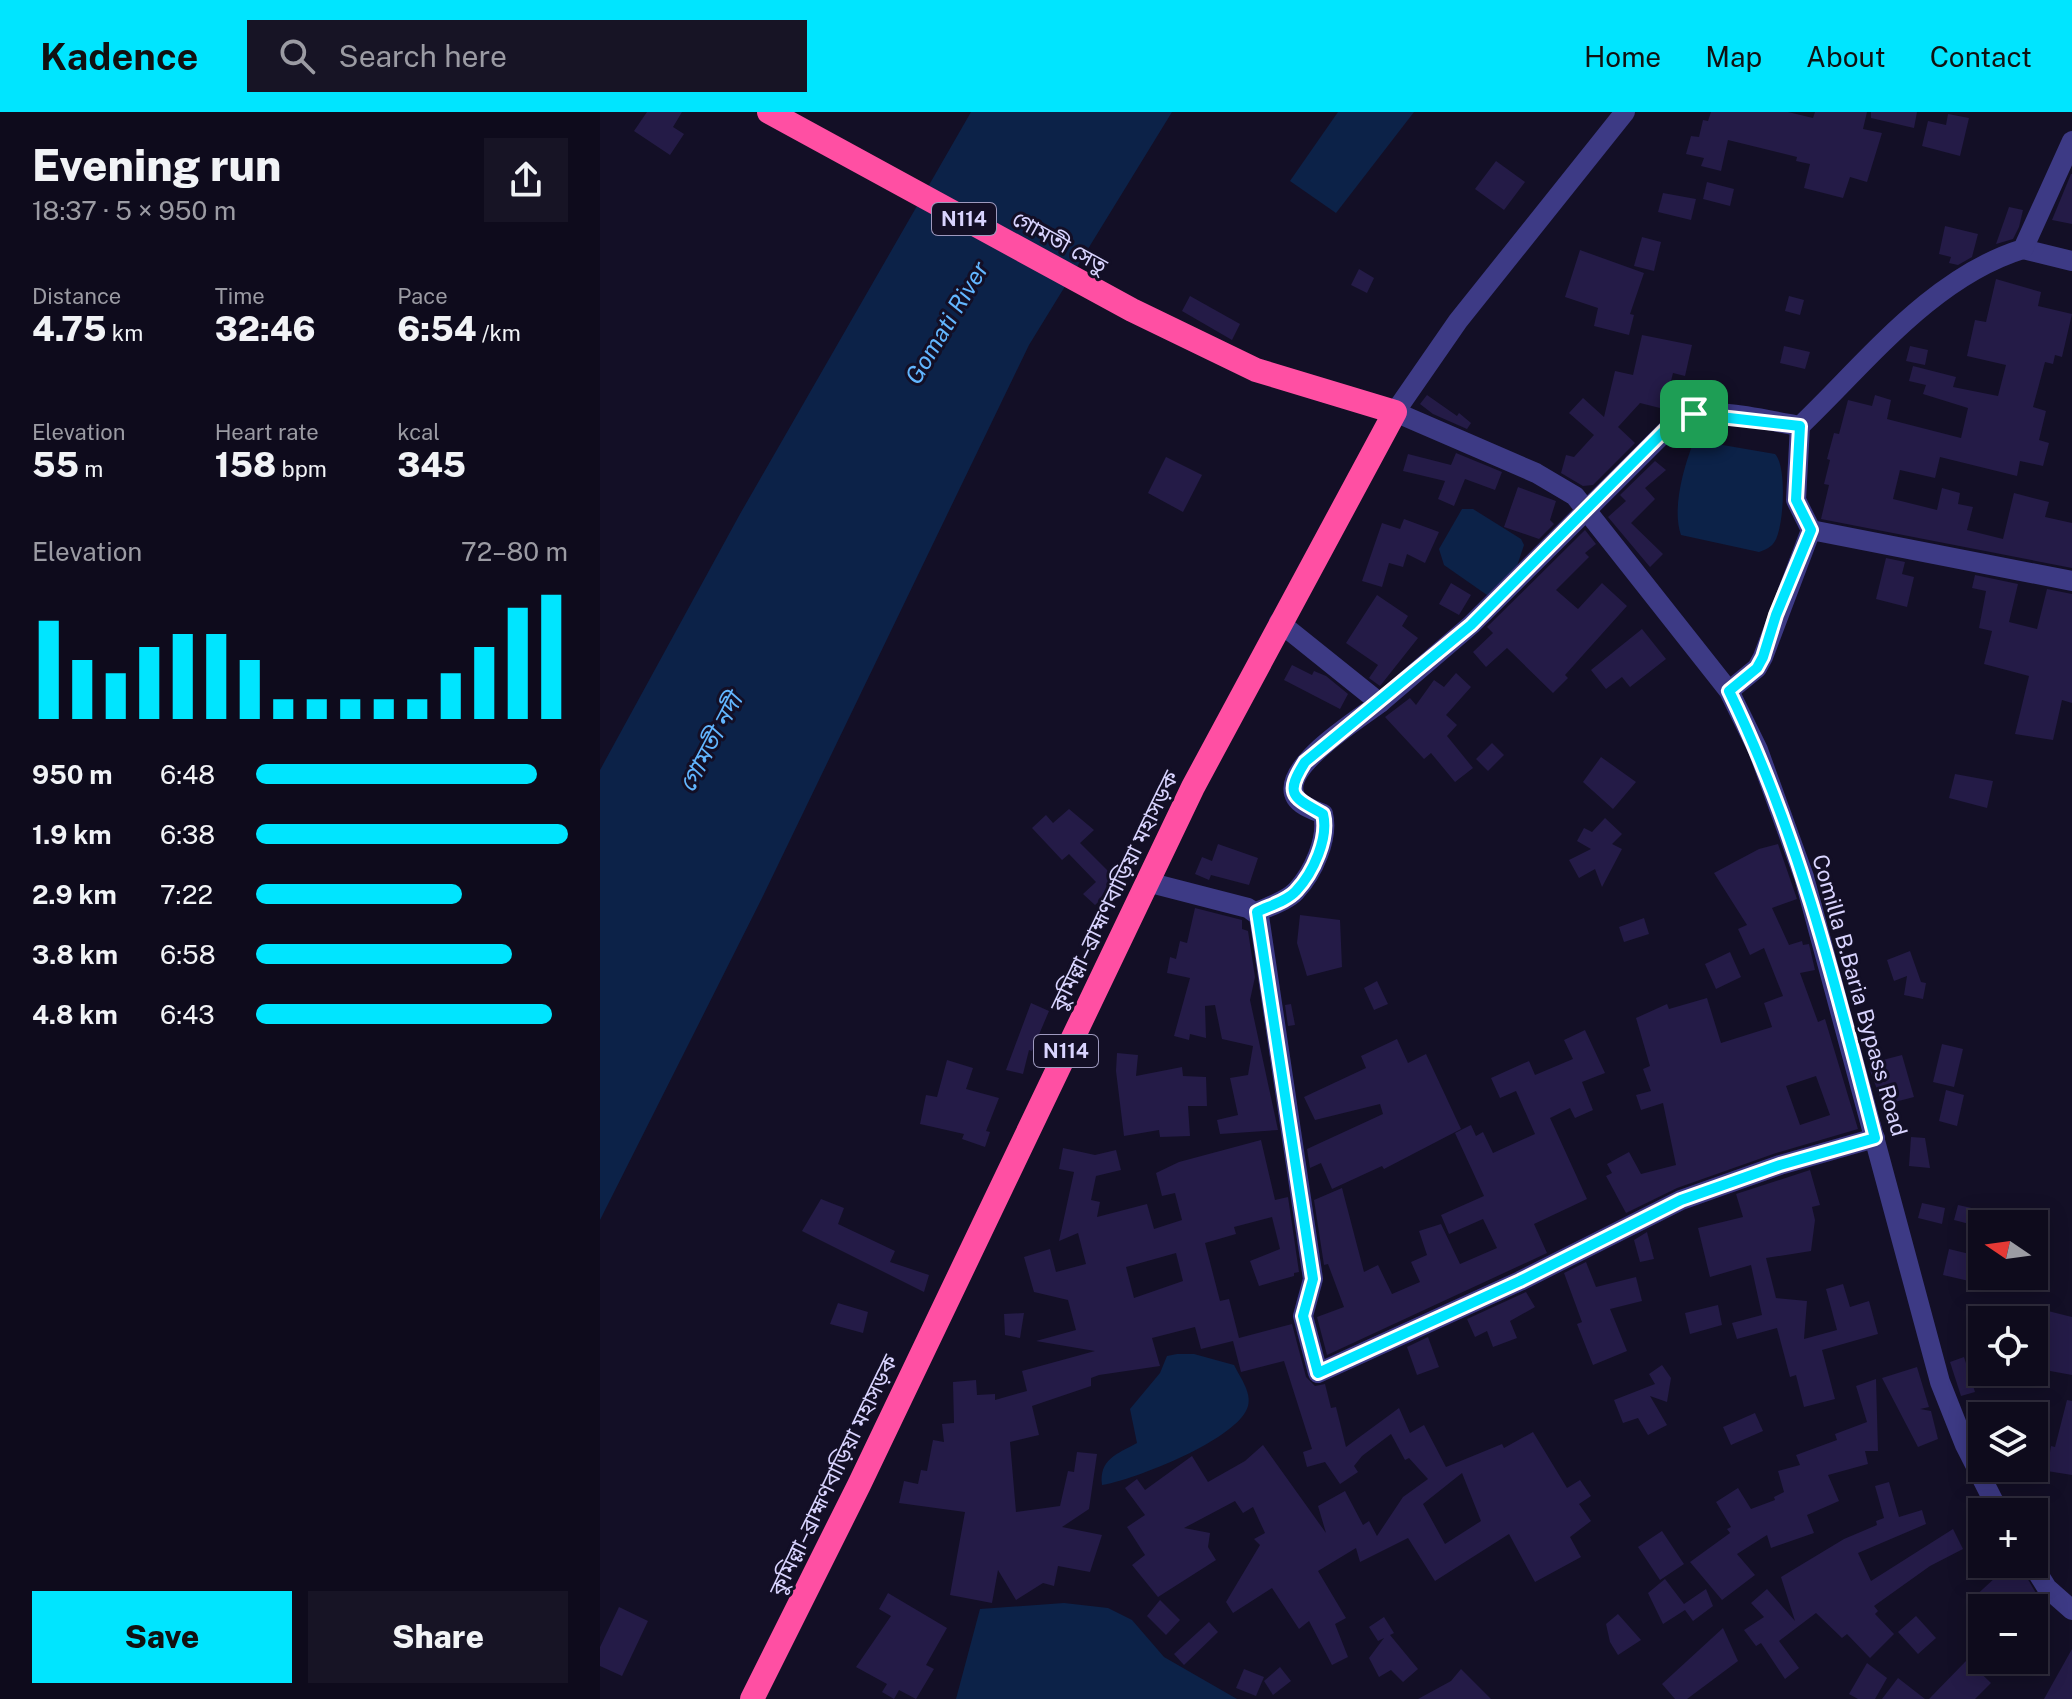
<!DOCTYPE html>
<html lang="en">
<head>
<meta charset="utf-8">
<style>
	:root { --surface:#0e0b1c; --page:#171425; --text:#f1f3f6; --muted:#9b9ba3; --line:#2e2b3b; --accent:#00e5ff }
	body { margin:0; font-family:"Public Sans","Noto Sans Bengali",sans-serif; background:var(--page); color:var(--text); height:100vh; display:flex; flex-direction:column; font-size:30px; white-space:nowrap }
	* { box-sizing:border-box; margin:0 }
	p { font-size:26px; color:var(--muted) }
	.icon { flex:none; width:44px; height:44px; fill:none; stroke:currentColor; stroke-width:2; stroke-linecap:round; stroke-linejoin:round }
	.map { position:relative; flex:1; overflow:hidden }
	.panel { display:flex; flex-direction:column; background:var(--surface); width:600px }
	.panel>* { flex:none }
	.needle { width:52px; rotate:283deg }
	.buttons { position:absolute; left:1368px; top:1098px; display:grid; gap:16px }
	.buttons a { display:grid; place-items:center; width:80px; height:80px; border-radius:0px; background:var(--surface); box-shadow:0 4px 20px #0003,0 0 0 2px var(--line); font-size:40px }
	.pin { position:absolute; display:grid; place-items:center; width:68px; height:68px; color:#fff; margin:-34px; border-radius:16px; box-shadow:0 4px 12px #0006 }
	.round { display:grid; place-items:center; flex:none; width:84px; height:84px; border-radius:0px; background:var(--page) }
	.headline { display:flex; align-items:center; justify-content:space-between; height:136px; padding:0 32px }
	h1 { font-size:44px; font-weight:800; line-height:60px }
	.metrics { display:grid; grid-template-columns:repeat(3,1fr); gap:12px; height:136px; padding:8px 32px }
	.metrics div { display:grid; align-content:center }
	.metrics b { font-size:34px; font-weight:800 }
	.metrics small { font-size:22px; font-weight:400 }
	.metrics p { font-size:22px }
	.chart { height:224px; padding:16px 32px }
	.chart p { display:flex; justify-content:space-between }
	.chart svg { width:100%; height:144px; margin-top:8px; stroke:var(--accent); stroke-width:6 }
	.action { display:flex; gap:16px; margin-top:auto; padding:16px 32px }
	.action a { flex:1; height:92px; border-radius:0px; background:var(--accent); color:#111; font-size:32px; font-weight:800; line-height:92px; text-align:center }
	.action a+a { background:var(--page); color:var(--text) }
	ul { padding:0 32px; list-style:none; font-size:26px }
	li { display:grid; grid-template-columns:128px 96px 1fr; align-items:center; height:60px }
	li i { height:20px; border-radius:10px; background:var(--accent) }
	header { display:flex; align-items:center; gap:48px; box-sizing:border-box; height:112px; padding:0 40px; background:var(--accent); color:#111 }
	header strong { font-size:38px }
	nav { display:flex; gap:44px; margin-inline-start:auto; font-size:28px }
	.search { width:560px; height:72px; background:var(--page); display:flex; align-items:center; gap:20px; box-sizing:border-box; padding:0 28px; border-radius:0px; color:var(--muted); font-size:30px }
	main { display:flex; flex:1; min-height:0 }
	.map>svg:first-child { display:block }
	.water { fill:#0c2248 }
	.building { fill:#241b47; fill-rule:evenodd }
	.lines { fill:none; stroke-linecap:round; stroke-linejoin:round }
	.minor { stroke:#3d3a85; stroke-width:20 }
	.highway { stroke:#ff4fa3; stroke-width:24 }
	.route-casing { stroke:#fff; stroke-width:16 }
	.route { stroke:#00e5ff; stroke-width:10 }
	.labels { text-anchor:middle; stroke-width:6; stroke-linejoin:round; paint-order:stroke }
	.shield { fill:#130f26; stroke:#9e99be; stroke-width:2 }
	.shield-label { font-size:20px; font-weight:bold; fill:#d9d4ff }
	.street-label { font-size:22px; fill:#d9d4ff; stroke:#130f26 }
	.water-label { font-size:24px; font-style:italic; fill:#62b6ff; stroke:#130f26 }
</style>
</head>
<body>
<header>
<strong>Kadence</strong>
<div class="search"><svg class="icon" aria-label="search" viewBox="0 0 24 24"><circle cx="10" cy="10" r="6"/><path d="M15 15l6 6"/></svg>Search here</div>
<nav><a>Home</a><a>Map</a><a>About</a><a>Contact</a></nav>
</header>
<main>
<section class="panel">
<div class="headline"><div><h1>Evening run</h1><p>18:37 · 5 × 950 m</p></div><a class="round"><svg class="icon" aria-label="share" viewBox="0 0 24 24"><path d="M12 15V3M7 8l5-5 5 5M5 13v7h14v-7"/></svg></a></div>
<div class="metrics">
<div><p>Distance</p><b>4.75<small> km</small></b></div>
<div><p>Time</p><b>32:46</b></div>
<div><p>Pace</p><b>6:54<small> /km</small></b></div>
</div>
<div class="metrics">
<div><p>Elevation</p><b>55<small> m</small></b></div>
<div><p>Heart rate</p><b>158<small> bpm</small></b></div>
<div><p>kcal</p><b>345</b></div>
</div>
<div class="chart"><p><span>Elevation</span>72–80 m</p>
<svg viewBox="0 0 160 44" preserveAspectRatio="none"><path d="M5 44V14M15 44V26M25 44V30M35 44V22M45 44V18M55 44V18M65 44V26M75 44V38M85 44V38M95 44V38M105 44V38M115 44V38M125 44V30M135 44V22M145 44V10M155 44V6"/></svg>
</div>
<ul>
<li><b>950 m</b>6:48<i style="width:90%"></i></li>
<li><b>1.9 km</b>6:38<i style="width:100%"></i></li>
<li><b>2.9 km</b>7:22<i style="width:66%"></i></li>
<li><b>3.8 km</b>6:58<i style="width:82%"></i></li>
<li><b>4.8 km</b>6:43<i style="width:95%"></i></li>
</ul>
<div class="action"><a>Save</a><a>Share</a></div>
</section>
<div class="map">
<svg width="1472" height="1587" viewBox="0 0 1472 1587">
	<rect width="100%" height="100%" fill="#130f26"/>
	<g class="water">
		<polygon points="371,0 572,0 429,233 161,788 0,1108 0,658 140,402"/>
		<polygon points="738,0 814,0 736,101 690,69"/>
		<path d="M1111,331l64,11c12,12 9,72 0,87 -3,6 -10,9 -16,11l-78,-17c-9,-25 2,-65 11,-89z"/>
		<polygon points="862,397 873,397 921,427 924,433 917,454 887,483 844,453 839,437"/>
		<path d="M577,1242h17l40,11c6,12 18,28 14,41 -9,33 -114,74 -146,79 -3,-26 15,-31 35,-42l-7,-34 30,-36 7,-17z"/>
		<polygon points="464,1491 508,1496 532,1508 564,1545 637,1587 356,1587 380,1497"/>
	</g>
	<g class="building">
		<polygon points="47,0 82,0 73,15 84,22 70,43 34,19"/>
		<polygon points="1111,0 1188,0 1213,6 1215,0 1267,0 1263,17 1282,21 1267,70 1250,65 1243,86 1204,76 1210,52 1196,49 1197,45 1128,28 1121,59 1101,54 1104,46 1086,42 1091,24 1099,25 1103,8 1108,9"/>
		<polygon points="1271,0 1317,0 1314,16 1271,6"/>
		<polygon points="1348,2 1369,6 1360,44 1322,34 1328,9 1346,13"/>
		<polygon points="896,49 925,70 904,98 875,77"/>
		<polygon points="1471,62 1472,62 1472,112 1452,108"/>
		<polygon points="1107,70 1134,77 1130,94 1103,87"/>
		<polygon points="1063,81 1096,87 1091,108 1058,100"/>
		<polygon points="1409,95 1423,98 1419,115 1413,127 1396,132"/>
		<polygon points="1345,114 1378,122 1372,145 1358,153 1349,151 1351,145 1339,142"/>
		<polygon points="1042,125 1061,130 1054,159 1034,154"/>
		<polygon points="980,138 1044,161 1030,202 1034,203 1029,223 994,214 998,196 965,185"/>
		<polygon points="759,157 774,166 767,181 751,173"/>
		<polygon points="1396,167 1441,180 1438,194 1472,202 1462,245 1455,243 1453,252 1445,250 1433,295 1446,299 1439,328 1449,331 1443,354 1420,349 1417,364 1340,345 1335,366 1300,358 1293,387 1337,398 1342,376 1360,381 1358,392 1373,395 1367,418 1403,427 1414,381 1449,390 1445,405 1472,411 1472,456 1221,407 1229,373 1224,372 1230,348 1227,347 1234,321 1239,322 1248,288 1272,294 1275,283 1291,288 1287,307 1361,326 1368,296 1323,282 1326,273 1309,269 1313,254 1356,265 1353,275 1398,284 1406,253 1367,244 1375,208 1386,210"/>
		<polygon points="590,184 640,212 632,228 582,199"/>
		<polygon points="1189,184 1204,188 1200,203 1185,199"/>
		<polygon points="1042,223 1092,233 1085,264 1073,261 1064,297 1040,291 1018,315 1035,331 993,373 983,374 961,361 966,343 974,345 994,323 969,301 983,286 1004,305 1015,259 1033,263"/>
		<polygon points="1184,234 1210,240 1205,257 1180,251"/>
		<polygon points="1310,234 1328,238 1325,253 1306,249"/>
		<polygon points="827,283 857,304 859,301 871,311 867,317 833,302 820,292"/>
		<polygon points="856,341 902,360 895,378 865,367 854,394 838,387 845,369 803,359 808,342 851,353"/>
		<polygon points="566,345 602,363 583,400 548,381"/>
		<polygon points="1055,349 1066,358 1045,376 1055,387 1031,411 1063,442 1050,455 1008,405 1026,389 1020,383"/>
		<polygon points="918,375 956,389 950,408 954,412 939,427 904,415"/>
		<polygon points="804,407 839,420 825,451 807,442 803,455 789,451 782,475 762,469 782,411 800,417"/>
		<polygon points="985,418 996,432 985,441 989,445 956,478 978,497 1002,471 1027,494 965,563 968,566 953,581 907,536 886,555 873,540 893,521 887,515"/>
		<polygon points="1286,446 1305,450 1302,462 1314,465 1307,495 1276,487"/>
		<polygon points="1375,463 1418,472 1409,510 1437,517 1447,477 1472,482 1472,591 1462,588 1453,628 1415,622 1429,564 1384,552 1392,519 1379,516 1386,479 1372,476"/>
		<polygon points="851,471 871,483 859,503 839,492"/>
		<polygon points="777,483 808,504 802,514 818,526 780,574 769,566 778,553 746,531"/>
		<polygon points="1042,517 1066,547 1030,575 1022,565 1006,577 991,558"/>
		<polygon points="692,553 712,563 714,559 726,564 748,582 740,597 684,568"/>
		<polygon points="856,561 871,575 846,603 857,613 847,624 873,656 855,670 831,641 824,647 785,605 810,586 816,593 834,568 844,575"/>
		<polygon points="892,631 904,643 888,659 876,647"/>
		<polygon points="1001,645 1036,670 1013,697 983,670"/>
		<polygon points="1355,662 1393,669 1387,696 1349,686"/>
		<polygon points="469,697 494,718 480,731 519,770 495,793 483,782 496,770 469,742 462,748 432,716 446,703 453,711"/>
		<polygon points="1005,706 1022,722 1012,732 1022,737 1002,775 995,757 979,766 969,748 991,737 977,729 984,716 992,720"/>
		<polygon points="618,732 658,746 649,773 611,763 609,768 595,762 602,745 612,749"/>
		<path d="M1178,732l19,55 -25,9 17,37 13,-4 1,4 6,-1 6,26 -15,3 18,49 7,-3 33,110 -82,24 -99,35 -51,25 -20,-37 6,-3 -5,-9 22,-12 12,22 35,-9 -13,-62 -22,7 -5,-15 15,-4 -8,-22 7,-3 -14,-48 31,-14 2,5 38,-11 14,45 51,-16 -8,-24 19,-7 -19,-48 -14,7 -12,-26 9,-4 -33,-52 45,-24zM1216,964l14,39 -30,10 -14,-39z"/>
		<polygon points="595,796 642,808 642,817 648,819 655,865 650,888 678,1018 620,1022 617,1008 638,1003 630,966 648,963 653,934 622,927 615,893 605,894 606,926 590,922 589,928 574,924 590,866 567,861 570,845 576,847 580,829 587,831"/>
		<polygon points="700,803 740,808 742,855 707,864 697,831"/>
		<polygon points="1044,806 1049,822 1024,830 1019,815"/>
		<polygon points="1310,839 1321,870 1326,871 1323,887 1304,883 1307,864 1294,869 1287,848"/>
		<polygon points="1130,840 1141,865 1116,877 1105,852"/>
		<polygon points="777,869 788,892 774,898 764,876"/>
		<polygon points="431,891 449,899 432,939 429,938 423,962 406,958"/>
		<polygon points="691,892 695,913 688,914 685,893"/>
		<polygon points="985,918 1005,961 982,970 993,998 975,1006 970,996 950,1006 987,1087 934,1112 947,1141 727,1243 717,1205 744,1195 728,1152 724,1153 714,1088 742,1076 764,1160 778,1153 792,1182 820,1170 811,1150 827,1143 819,1119 841,1112 860,1152 897,1136 883,1107 849,1122 841,1103 884,1084 855,1021 871,1013 876,1024 883,1020 893,1041 935,1022 916,979 900,986 891,966 929,949 935,963 973,947 964,928"/>
		<polygon points="797,927 808,951 826,942 861,1017 784,1057 782,1054 732,1077 721,1051 710,1056 707,1037 783,1002 780,992 715,1008 704,985 766,956 761,944"/>
		<polygon points="1342,932 1363,937 1354,975 1333,970"/>
		<polygon points="517,941 538,943 536,964 582,955 583,964 606,965 607,994 588,994 590,1024 560,1025 559,1018 524,1024 516,959"/>
		<polygon points="1302,943 1314,985 1283,993 1269,956 1271,951"/>
		<polygon points="347,948 373,956 366,977 399,986 386,1019 390,1020 385,1035 362,1027 364,1022 320,1012 326,983 337,985"/>
		<polygon points="1346,978 1364,983 1357,1014 1339,1009"/>
		<polygon points="1311,1025 1325,1026 1330,1056 1309,1054"/>
		<path d="M661,1028l14,60 13,-3 11,75 -5,1v3l-35,10 -9,-25 30,-12 -8,-32 -38,10 2,7 -31,9 15,58 9,-2 10,39 53,-14 14,53 9,9 10,-2 6,24 5,-1 10,40 53,-39 11,25 14,-8 22,42 56,-23 2,4 29,-16 34,56 13,-8 11,16 -12,8 12,17 -21,16 11,20 -46,25 -26,-48 -74,47 -27,-43 -48,24 -4,-14 -38,23 28,47 -11,6 13,33 -16,8 -23,-44 -10,8 -27,-41 -39,25 -7,-11 34,-57 -6,-6 11,-6 -12,-26 -10,6 -8,-12 -51,27 26,5 -2,14 8,13 -58,37 -26,-32 13,-10 -18,-28 18,-12 -20,-27 12,-9 8,11 47,-34 16,26 37,-21 18,-16 63,88 -8,-27 27,-15 18,34 6,-4 8,15 26,-39 25,-18 -19,-21 -4,2 -14,-26 -29,22 -8,10 4,6 -18,12 -15,-22 -18,5 -4,-15 9,-3 -28,-88 -43,11 -8,-31 -32,8 -6,-22 -43,11 8,28 -61,9 -8,3v8l-59,20 7,29 -29,7 6,70 44,-6 8,-35 6,1 3,-20 20,2 -8,55 -27,18 40,8 -12,37 -32,-6 -4,20 -11,-3 -27,17 -18,-30 -6,33 -42,-8 15,-83 -66,-9 5,-22 14,3 3,-14 6,1 6,-31 11,2 -2,-18 12,-1 -1,-41 23,-2 1,15 18,-1v6l32,-9 -5,-20 73,-20 -59,-10 40,-11 -8,-30 -34,-8 -10,-35 26,-8 6,23 30,-8 -8,-31 -19,8 15,-69 -15,-3 4,-21 32,7 21,-5 5,20 -25,6 -5,24 9,2 -3,15 50,-13 7,25 28,-9 -7,-27 -13,3 -6,-23 23,-11zM576,1141l7,28 -49,17 -8,-31zM862,1361l19,48 -36,23 -22,-40z"/>
		<polygon points="1210,1058 1220,1093 1212,1095 1215,1108 1211,1139 1166,1146 1176,1186 1207,1189 1204,1227 1237,1218 1226,1177 1243,1172 1250,1195 1269,1189 1278,1222 1222,1238 1235,1287 1204,1295 1196,1263 1190,1265 1177,1216 1137,1227 1132,1211 1162,1203 1151,1153 1110,1165 1098,1116 1143,1105 1136,1082"/>
		<polygon points="221,1087 244,1096 238,1112 295,1139 290,1150 329,1163 324,1180 202,1119"/>
		<polygon points="1322,1091 1345,1096 1342,1112 1318,1106"/>
		<polygon points="1358,1093 1385,1099 1381,1115 1354,1108"/>
		<polygon points="1047,1120 1054,1147 1040,1150 1034,1128"/>
		<polygon points="1349,1137 1382,1145 1382,1172 1343,1163"/>
		<polygon points="986,1150 996,1175 1036,1165 1042,1189 1010,1197 1027,1239 993,1253 977,1212 982,1210 964,1161"/>
		<polygon points="926,1180 935,1195 910,1209 917,1226 893,1235 887,1219 875,1225 867,1207"/>
		<polygon points="238,1191 268,1200 263,1221 230,1212"/>
		<polygon points="1118,1193 1122,1213 1090,1222 1085,1201"/>
		<polygon points="1448,1199 1472,1205 1472,1263 1434,1256"/>
		<polygon points="424,1201 420,1226 405,1223 404,1202"/>
		<polygon points="828,1225 839,1255 817,1263 807,1235"/>
		<polygon points="1364,1245 1375,1280 1361,1284 1350,1250"/>
		<polygon points="1062,1253 1071,1266 1067,1290 1050,1284 1067,1313 1048,1323 1038,1306 1023,1311 1014,1288 1055,1272 1049,1262"/>
		<polygon points="1317,1255 1329,1295 1320,1297 1331,1299 1338,1327 1318,1335 1282,1266"/>
		<polygon points="1276,1267 1278,1339 1265,1339 1268,1352 1228,1363 1239,1389 1207,1403 1214,1421 1171,1436 1167,1423 1137,1442 1155,1463 1122,1488 1090,1450 1130,1421 1127,1417 1131,1415 1116,1390 1138,1376 1151,1397 1175,1388 1174,1385 1184,1380 1178,1359 1200,1353 1196,1343 1237,1328 1235,1322 1267,1310 1256,1274"/>
		<polygon points="1467,1288 1472,1289 1472,1363 1447,1359 1451,1334 1455,1335"/>
		<polygon points="1155,1301 1163,1319 1131,1333 1123,1315"/>
		<polygon points="1289,1370 1299,1405 1322,1398 1326,1412 1258,1441 1271,1469 1353,1417 1363,1437 1330,1454 1274,1494 1278,1499 1275,1502 1294,1522 1270,1546 1247,1522 1242,1526 1216,1501 1179,1529 1199,1556 1185,1567 1161,1531 1156,1534 1144,1518 1164,1505 1151,1491 1167,1477 1195,1509 1181,1465 1244,1427 1277,1413 1276,1409 1284,1406 1275,1374"/>
		<polygon points="1062,1419 1084,1452 1060,1468 1038,1435"/>
		<polygon points="1410,1452 1419,1452 1450,1505 1434,1525 1434,1496 1378,1496 1371,1488"/>
		<polygon points="1065,1467 1084,1492 1106,1477 1113,1494 1093,1509 1085,1498 1063,1512 1048,1481"/>
		<polygon points="288,1481 347,1516 326,1553 334,1557 316,1587 299,1578 294,1587 282,1580 287,1572 256,1555 291,1504 279,1497"/>
		<polygon points="560,1488 580,1508 566,1523 547,1504"/>
		<polygon points="19,1495 48,1509 22,1564 0,1554 0,1535"/>
		<polygon points="1018,1502 1041,1528 1018,1543 1010,1530 1006,1512"/>
		<polygon points="1316,1504 1336,1526 1318,1542 1298,1520"/>
		<polygon points="784,1505 794,1521 790,1523 818,1557 803,1570 791,1558 779,1565 769,1546 784,1526 778,1529 769,1515"/>
		<polygon points="609,1510 618,1520 584,1553 574,1542"/>
		<polygon points="1123,1516 1138,1549 1087,1587 1075,1587 1062,1572"/>
		<polygon points="1472,1537 1472,1587 1444,1587"/>
		<polygon points="1367,1548 1391,1571 1375,1587 1329,1587"/>
		<polygon points="1267,1551 1287,1566 1275,1587 1258,1587 1249,1582"/>
		<polygon points="680,1555 691,1569 673,1583 664,1569"/>
		<polygon points="644,1557 664,1565 656,1584 636,1576"/>
		<polygon points="861,1557 891,1587 818,1587 851,1569"/>
		<polygon points="1298,1566 1325,1587 1282,1587"/>
	</g>
	<g class="lines">
		<g class="minor">
			<polyline points="1025,0 858,209 795,300 936,361 975,384 1129,579 1158,638 1204,765 1340,1270 1365,1333 1399,1400"/>
			<polyline points="1423,137 1472,149"/>
			<polyline points="1200,314 1196,388 1211,418"/>
			<path d="M679,510l101,81 91,-78 208,-207c38,-12 83,2 121,8 66,-63 132,-149 223,-177l49,-108"/>
			<polyline points="1129,579 1157,556 1163,545 1211,418 1472,469"/>
			<polyline points="547,770 648,796 659,804 713,1167 703,1204 718,1261 920,1169 1081,1088 1180,1053 1275,1026"/>
			<path d="M657,800c12,-6 30,-11 39,-21 17,-18 33,-53 27,-77 -9,-4 -22,-8 -27,-16 -18,-30 64,-80 84,-95"/>
			<polyline points="1432,1452 1447,1476 1472,1498"/>
		</g>
		<polyline class="highway" points="152,1587 259,1373 593,675 795,300 656,258 532,198 169,0"/>
	</g>
	<g class="lines">
		<defs>
			<path id="route" d="M1094,302l106,12 -4,74 15,30 -35,85 -13,42 -6,11 -28,23c69,141 107,295 146,447l-95,27 -99,35 -161,81 -202,92 -15,-57 10,-37 -56,-367c12,-6 30,-11 39,-21 17,-18 33,-53 27,-77 -30,-17 -39,-19 -18,-52l166,-137 197,-198z"/>
		</defs>
		<use href="#route" class="route-casing"/>
		<use href="#route" class="route"/>
	</g>
	<g class="labels">
		<g class="shield">
			<rect x="332" y="91" width="64" height="32" rx="6"/>
			<rect x="434" y="923" width="64" height="32" rx="6"/>
		</g>
		<g class="shield-label">
			<text x="364" y="114">N114</text>
			<text x="466" y="946">N114</text>
		</g>
		<g class="street-label">
			<text transform="translate(460 130) rotate(29)" y="8">গোমতী সেতু</text>
			<text transform="translate(514 779) rotate(-64)" y="8">কুমিল্লা–ব্রাহ্মণবাড়িয়া মহাসড়ক</text>
			<text transform="translate(1260 883) rotate(74)" y="8">Comilla B.Baria Bypass Road</text>
			<text transform="translate(233 1363) rotate(-64)" y="8">কুমিল্লা–ব্রাহ্মণবাড়িয়া মহাসড়ক</text>
		</g>
		<g class="water-label">
			<text transform="translate(347 211) rotate(-59)" y="8">Gomati River</text>
			<text transform="translate(111 631) rotate(-62)" y="8">গোমতী নদী</text>
		</g>
	</g>
</svg>
<div class="buttons">
<a><svg class="needle" viewBox="-14 -14 28 28"><path d="M0-13l5 13h-10z" fill="#e53935"/><path d="M0 13l5-13h-10z" fill="#9b9ba3"/></svg></a>
<a><svg class="icon" aria-label="locate" viewBox="0 0 24 24"><circle cx="12" cy="12" r="6"/><path d="M12 2v4M12 18v4M2 12h4M18 12h4"/></svg></a>
<a><svg class="icon" aria-label="layers" viewBox="0 0 24 24"><path d="M12 4l9 5-9 5-9-5zM3 14l9 5 9-5"/></svg></a>
<a>+</a>
<a>−</a>
</div>
<div class="pin" style="left:1094px;top:302px;background:#1e9e55"><svg class="icon" aria-label="arrive" viewBox="0 0 24 24"><path d="M6 21V4h12l-3 4 3 4H6"/></svg></div>
</div>
</main>
</body>
</html>
